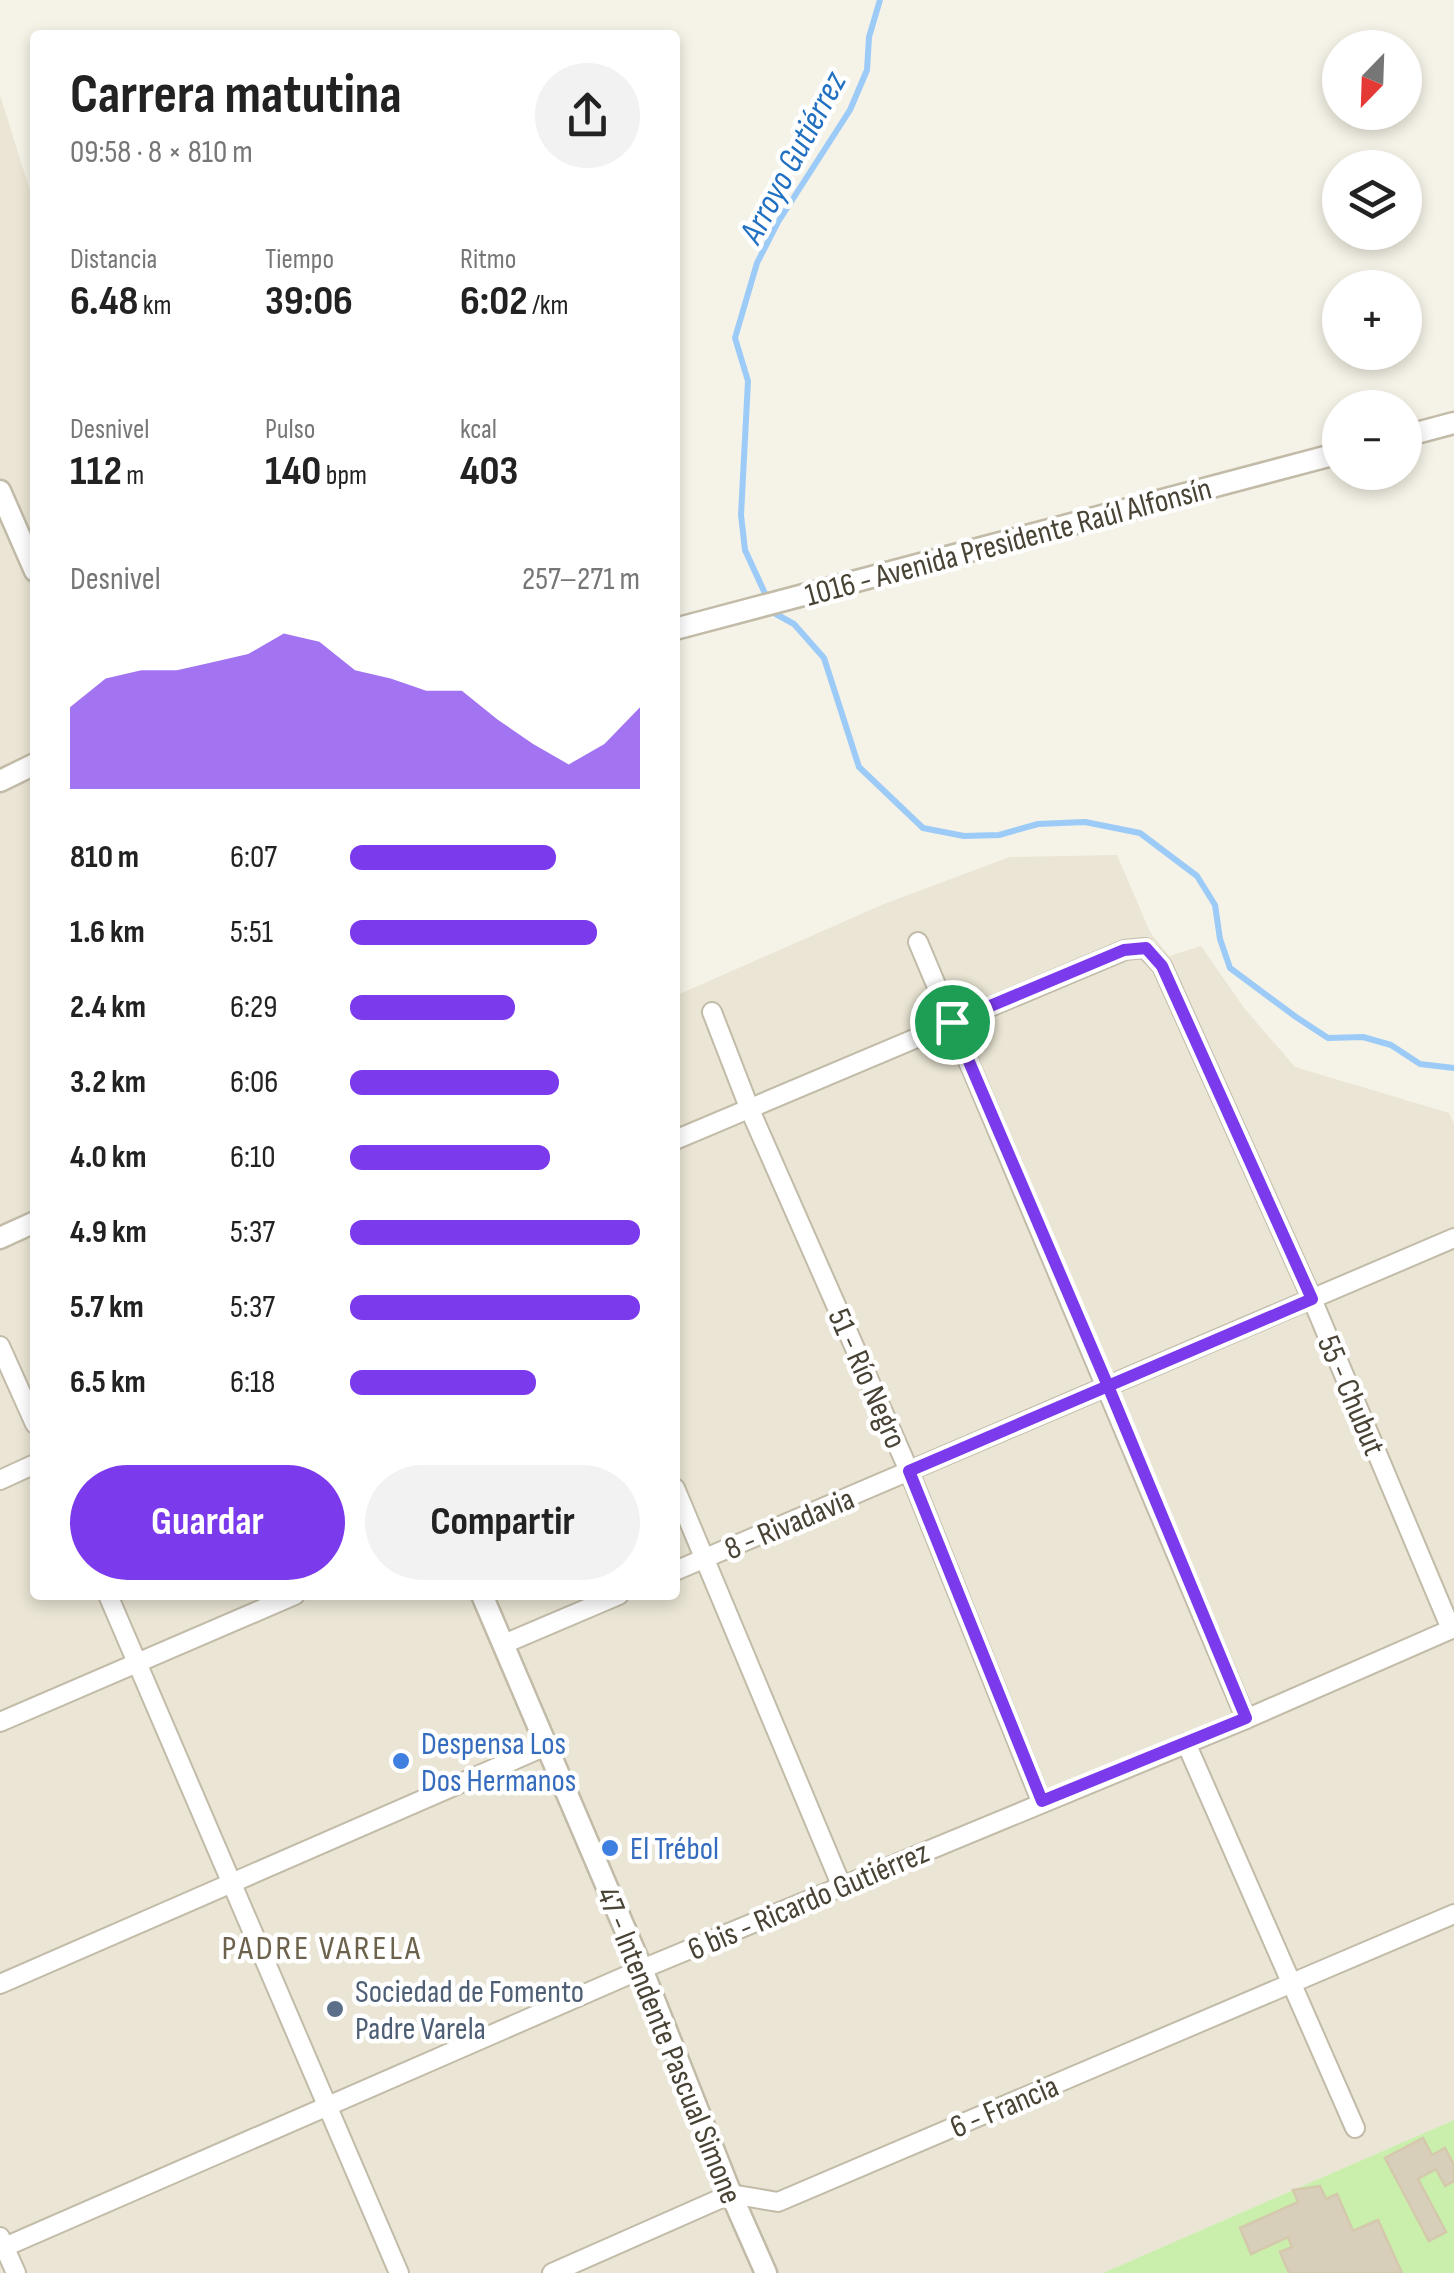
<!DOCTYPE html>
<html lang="es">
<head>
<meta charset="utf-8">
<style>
	:root { --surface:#fff; --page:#f2f2f2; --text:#222; --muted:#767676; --accent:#7c3aed }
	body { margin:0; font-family:"Sofia Sans Condensed",sans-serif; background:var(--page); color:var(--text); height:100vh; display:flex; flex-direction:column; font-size:38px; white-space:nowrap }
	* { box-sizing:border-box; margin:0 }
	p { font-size:32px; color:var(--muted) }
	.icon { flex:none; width:55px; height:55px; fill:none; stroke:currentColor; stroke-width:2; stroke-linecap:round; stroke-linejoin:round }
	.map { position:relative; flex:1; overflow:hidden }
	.sheet { position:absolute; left:30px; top:30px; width:650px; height:1570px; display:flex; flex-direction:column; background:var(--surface); border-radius:10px; box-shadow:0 5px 15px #0003 }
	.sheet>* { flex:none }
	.needle { width:65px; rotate:203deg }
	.buttons { position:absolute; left:1322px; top:30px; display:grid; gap:20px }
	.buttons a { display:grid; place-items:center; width:100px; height:100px; border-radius:50%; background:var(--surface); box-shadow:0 5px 15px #0003; font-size:50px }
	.pin { position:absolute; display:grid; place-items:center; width:85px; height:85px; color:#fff; margin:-42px; border:5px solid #fff; border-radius:50%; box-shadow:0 2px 10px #0007 }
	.round { display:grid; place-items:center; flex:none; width:105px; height:105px; border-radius:52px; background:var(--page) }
	.head { display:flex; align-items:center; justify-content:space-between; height:170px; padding:0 40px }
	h1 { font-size:55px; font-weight:700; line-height:75px }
	.figures { display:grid; grid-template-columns:repeat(3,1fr); gap:15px; height:170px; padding:10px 40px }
	.figures div { display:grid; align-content:center }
	.figures b { font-size:42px; font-weight:700 }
	.figures small { font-size:28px; font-weight:400 }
	.figures p { font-size:28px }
	.chart { height:280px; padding:20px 40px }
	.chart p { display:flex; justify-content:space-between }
	.chart svg { width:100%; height:180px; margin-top:10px; fill:var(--accent); opacity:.7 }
	.action { display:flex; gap:20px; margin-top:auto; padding:20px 40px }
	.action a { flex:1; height:115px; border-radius:60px; background:var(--accent); color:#fff; font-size:40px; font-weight:700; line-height:115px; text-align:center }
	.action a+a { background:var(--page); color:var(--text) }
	ul { padding:0 40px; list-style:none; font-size:32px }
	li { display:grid; grid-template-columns:160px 120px 1fr; align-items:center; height:75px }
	li i { height:25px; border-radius:12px; background:var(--accent) }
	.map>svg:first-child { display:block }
	.residential { fill:#eae5d4 }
	.green { fill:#caeeab }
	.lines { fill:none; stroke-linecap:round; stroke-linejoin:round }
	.stream { stroke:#9ccbf8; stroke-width:6 }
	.building { fill:#d8cfbb; stroke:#d4c8ad; stroke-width:2.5 }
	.minor-casing { stroke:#c2bba8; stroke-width:22 }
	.tertiary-casing { stroke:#c2bba8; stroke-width:25 }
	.minor { stroke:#fff; stroke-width:18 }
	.tertiary { stroke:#fff; stroke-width:20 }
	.route-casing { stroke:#fff; stroke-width:20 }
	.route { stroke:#7c3aed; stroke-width:12 }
	.shop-dot { fill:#3f7fe0; stroke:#fff; stroke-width:4 }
	.service-dot { fill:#5c6f8a; stroke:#fff; stroke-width:4 }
	.labels { text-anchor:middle; stroke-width:9; stroke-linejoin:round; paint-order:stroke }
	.street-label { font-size:32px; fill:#494335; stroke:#fff }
	.shop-label { font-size:32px; fill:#366cbe; stroke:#fff; text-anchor:start }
	.service-label { font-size:32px; fill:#4e5e75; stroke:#fff; text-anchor:start }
	.water-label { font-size:35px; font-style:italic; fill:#2170c1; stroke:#fff }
	.neighbourhood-label { font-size:35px; letter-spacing:2.5px; fill:#6d624b; stroke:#fff }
</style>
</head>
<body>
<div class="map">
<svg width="1454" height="2273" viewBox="0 0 1454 2273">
	<rect width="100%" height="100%" fill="#f5f2e7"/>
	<polygon class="residential" points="0,95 35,207 35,1595 675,1595 675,996 884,904 1010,857 1117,855 1150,932 1169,956 1201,946 1244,1008 1295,1067 1449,1113 1454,1124 1454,2120 1103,2273 0,2273"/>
	<polygon class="green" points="1454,2120 1454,2273 1103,2273"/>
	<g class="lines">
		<polyline class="stream" points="880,0 869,37 867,70 850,110 778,222 757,263 735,338 748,381 741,515 745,550 774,613 794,624 824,658 859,767 923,828 964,836 999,835 1038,824 1085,822 1140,833 1197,876 1215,905 1220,939 1230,968 1296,1017 1328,1038 1363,1037 1391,1045 1420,1064 1454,1068"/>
	</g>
	<g class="building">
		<polygon points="1423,2138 1432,2155 1445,2148 1454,2165 1454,2181 1445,2186 1436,2169 1418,2179 1446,2232 1429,2241 1385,2158"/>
		<polygon points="1320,2186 1326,2199 1337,2194 1353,2231 1378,2220 1402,2273 1289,2273 1280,2252 1292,2247 1288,2237 1251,2254 1240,2228 1298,2202 1293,2190"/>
	</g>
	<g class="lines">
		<defs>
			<g id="minor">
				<polyline points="918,942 1246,1719"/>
				<polyline points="712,1012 750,1110 909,1471 1041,1801"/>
				<polyline points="675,1140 1125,950 1145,948 1162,966 1312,1299 1451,1629"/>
				<polyline points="0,1346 35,1424"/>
				<polyline points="0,1480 35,1464"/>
				<polyline points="675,1488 842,1887"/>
				<polyline points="675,1571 1454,1238"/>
				<polyline points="108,1595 399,2273"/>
				<polyline points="504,1644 619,1595"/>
				<polyline points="0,1722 295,1595"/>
				<polyline points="1186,1743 1355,2128"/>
				<polyline points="0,1984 546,1746"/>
				<polyline points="0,2237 16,2273"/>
				<polyline points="0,2249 642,1969 1246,1719 1454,1628"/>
				<polyline points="552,2273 731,2194 778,2202 1454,1914"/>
			</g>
			<g id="tertiary">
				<polyline points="1405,436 1454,423"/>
				<polyline points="0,491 35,571"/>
				<polyline points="675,629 1340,453"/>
				<polyline points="0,781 35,764"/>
				<polyline points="0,1238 35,1222"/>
				<polyline points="482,1595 642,1969 731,2194 766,2273"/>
			</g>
		</defs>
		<use href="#minor" class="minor-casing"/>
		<use href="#tertiary" class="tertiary-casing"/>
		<use href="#minor" class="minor"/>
		<use href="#tertiary" class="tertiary"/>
	</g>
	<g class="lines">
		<defs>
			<polyline id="route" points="952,1022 1108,1386 909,1471 1042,1801 1246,1718 1108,1386 1312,1299 1162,966 1146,948 1124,950 952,1022"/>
		</defs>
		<use href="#route" class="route-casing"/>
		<use href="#route" class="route"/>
	</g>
	<g class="shop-dot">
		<circle cx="401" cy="1761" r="10"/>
		<circle cx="610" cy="1848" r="10"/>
	</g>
	<circle class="service-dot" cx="335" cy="2009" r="10"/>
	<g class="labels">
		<g class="street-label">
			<text transform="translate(1008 541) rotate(-15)" y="11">1016 - Avenida Presidente Raúl Alfonsín</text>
			<text transform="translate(868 1378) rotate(66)" y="11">51 - Río Negro</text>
			<text transform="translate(1352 1395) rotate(67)" y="11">55 - Chubut</text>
			<text transform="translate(789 1523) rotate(-23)" y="11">8 - Rivadavia</text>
			<text transform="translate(808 1900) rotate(-23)" y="11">6 bis - Ricardo Gutiérrez</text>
			<text transform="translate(670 2045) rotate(68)" y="11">47 - Intendente Pascual Simone</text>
			<text transform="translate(1004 2106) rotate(-23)" y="11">6 - Francia</text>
		</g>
		<g class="shop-label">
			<text x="421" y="1754">Despensa Los<tspan x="421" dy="37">Dos Hermanos</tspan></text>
			<text x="630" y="1859">El Trébol</text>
		</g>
		<g class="service-label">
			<text x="355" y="2002">Sociedad de Fomento<tspan x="355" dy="37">Padre Varela</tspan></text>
		</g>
		<g class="water-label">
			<text transform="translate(792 157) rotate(-62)" y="12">Arroyo Gutiérrez</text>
		</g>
		<g class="neighbourhood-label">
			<text x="322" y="1959">PADRE VARELA</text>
		</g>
	</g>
</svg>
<div class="buttons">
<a><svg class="needle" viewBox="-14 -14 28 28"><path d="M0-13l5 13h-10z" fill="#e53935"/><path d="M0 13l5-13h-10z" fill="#767676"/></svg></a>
<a><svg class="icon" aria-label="layers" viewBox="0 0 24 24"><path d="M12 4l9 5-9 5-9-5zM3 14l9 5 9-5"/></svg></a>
<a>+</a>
<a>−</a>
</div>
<div class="pin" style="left:952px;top:1022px;background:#1e9e55"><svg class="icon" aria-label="arrive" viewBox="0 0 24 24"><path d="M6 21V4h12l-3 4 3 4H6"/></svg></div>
<section class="sheet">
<div class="head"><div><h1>Carrera matutina</h1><p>09:58 · 8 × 810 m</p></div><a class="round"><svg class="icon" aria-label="share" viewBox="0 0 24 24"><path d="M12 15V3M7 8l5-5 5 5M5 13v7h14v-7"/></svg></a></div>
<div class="figures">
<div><p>Distancia</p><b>6.48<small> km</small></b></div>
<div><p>Tiempo</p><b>39:06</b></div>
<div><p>Ritmo</p><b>6:02<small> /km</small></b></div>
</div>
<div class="figures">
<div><p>Desnivel</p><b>112<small> m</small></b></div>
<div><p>Pulso</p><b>140<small> bpm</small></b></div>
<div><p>kcal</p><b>403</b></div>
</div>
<div class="chart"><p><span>Desnivel</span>257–271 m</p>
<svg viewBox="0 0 160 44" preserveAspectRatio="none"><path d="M0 44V24L10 17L20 15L30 15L40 13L50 11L60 6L70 8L80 15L90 17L100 20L110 20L120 27L130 33L140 38L150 33L160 24V44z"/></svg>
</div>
<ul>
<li><b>810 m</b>6:07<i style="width:71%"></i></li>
<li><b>1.6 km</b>5:51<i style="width:85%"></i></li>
<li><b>2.4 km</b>6:29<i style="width:57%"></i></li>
<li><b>3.2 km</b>6:06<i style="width:72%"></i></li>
<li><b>4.0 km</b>6:10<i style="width:69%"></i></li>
<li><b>4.9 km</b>5:37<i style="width:100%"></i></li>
<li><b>5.7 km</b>5:37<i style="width:100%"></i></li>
<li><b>6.5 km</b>6:18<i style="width:64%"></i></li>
</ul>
<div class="action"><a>Guardar</a><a>Compartir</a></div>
</section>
</div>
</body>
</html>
